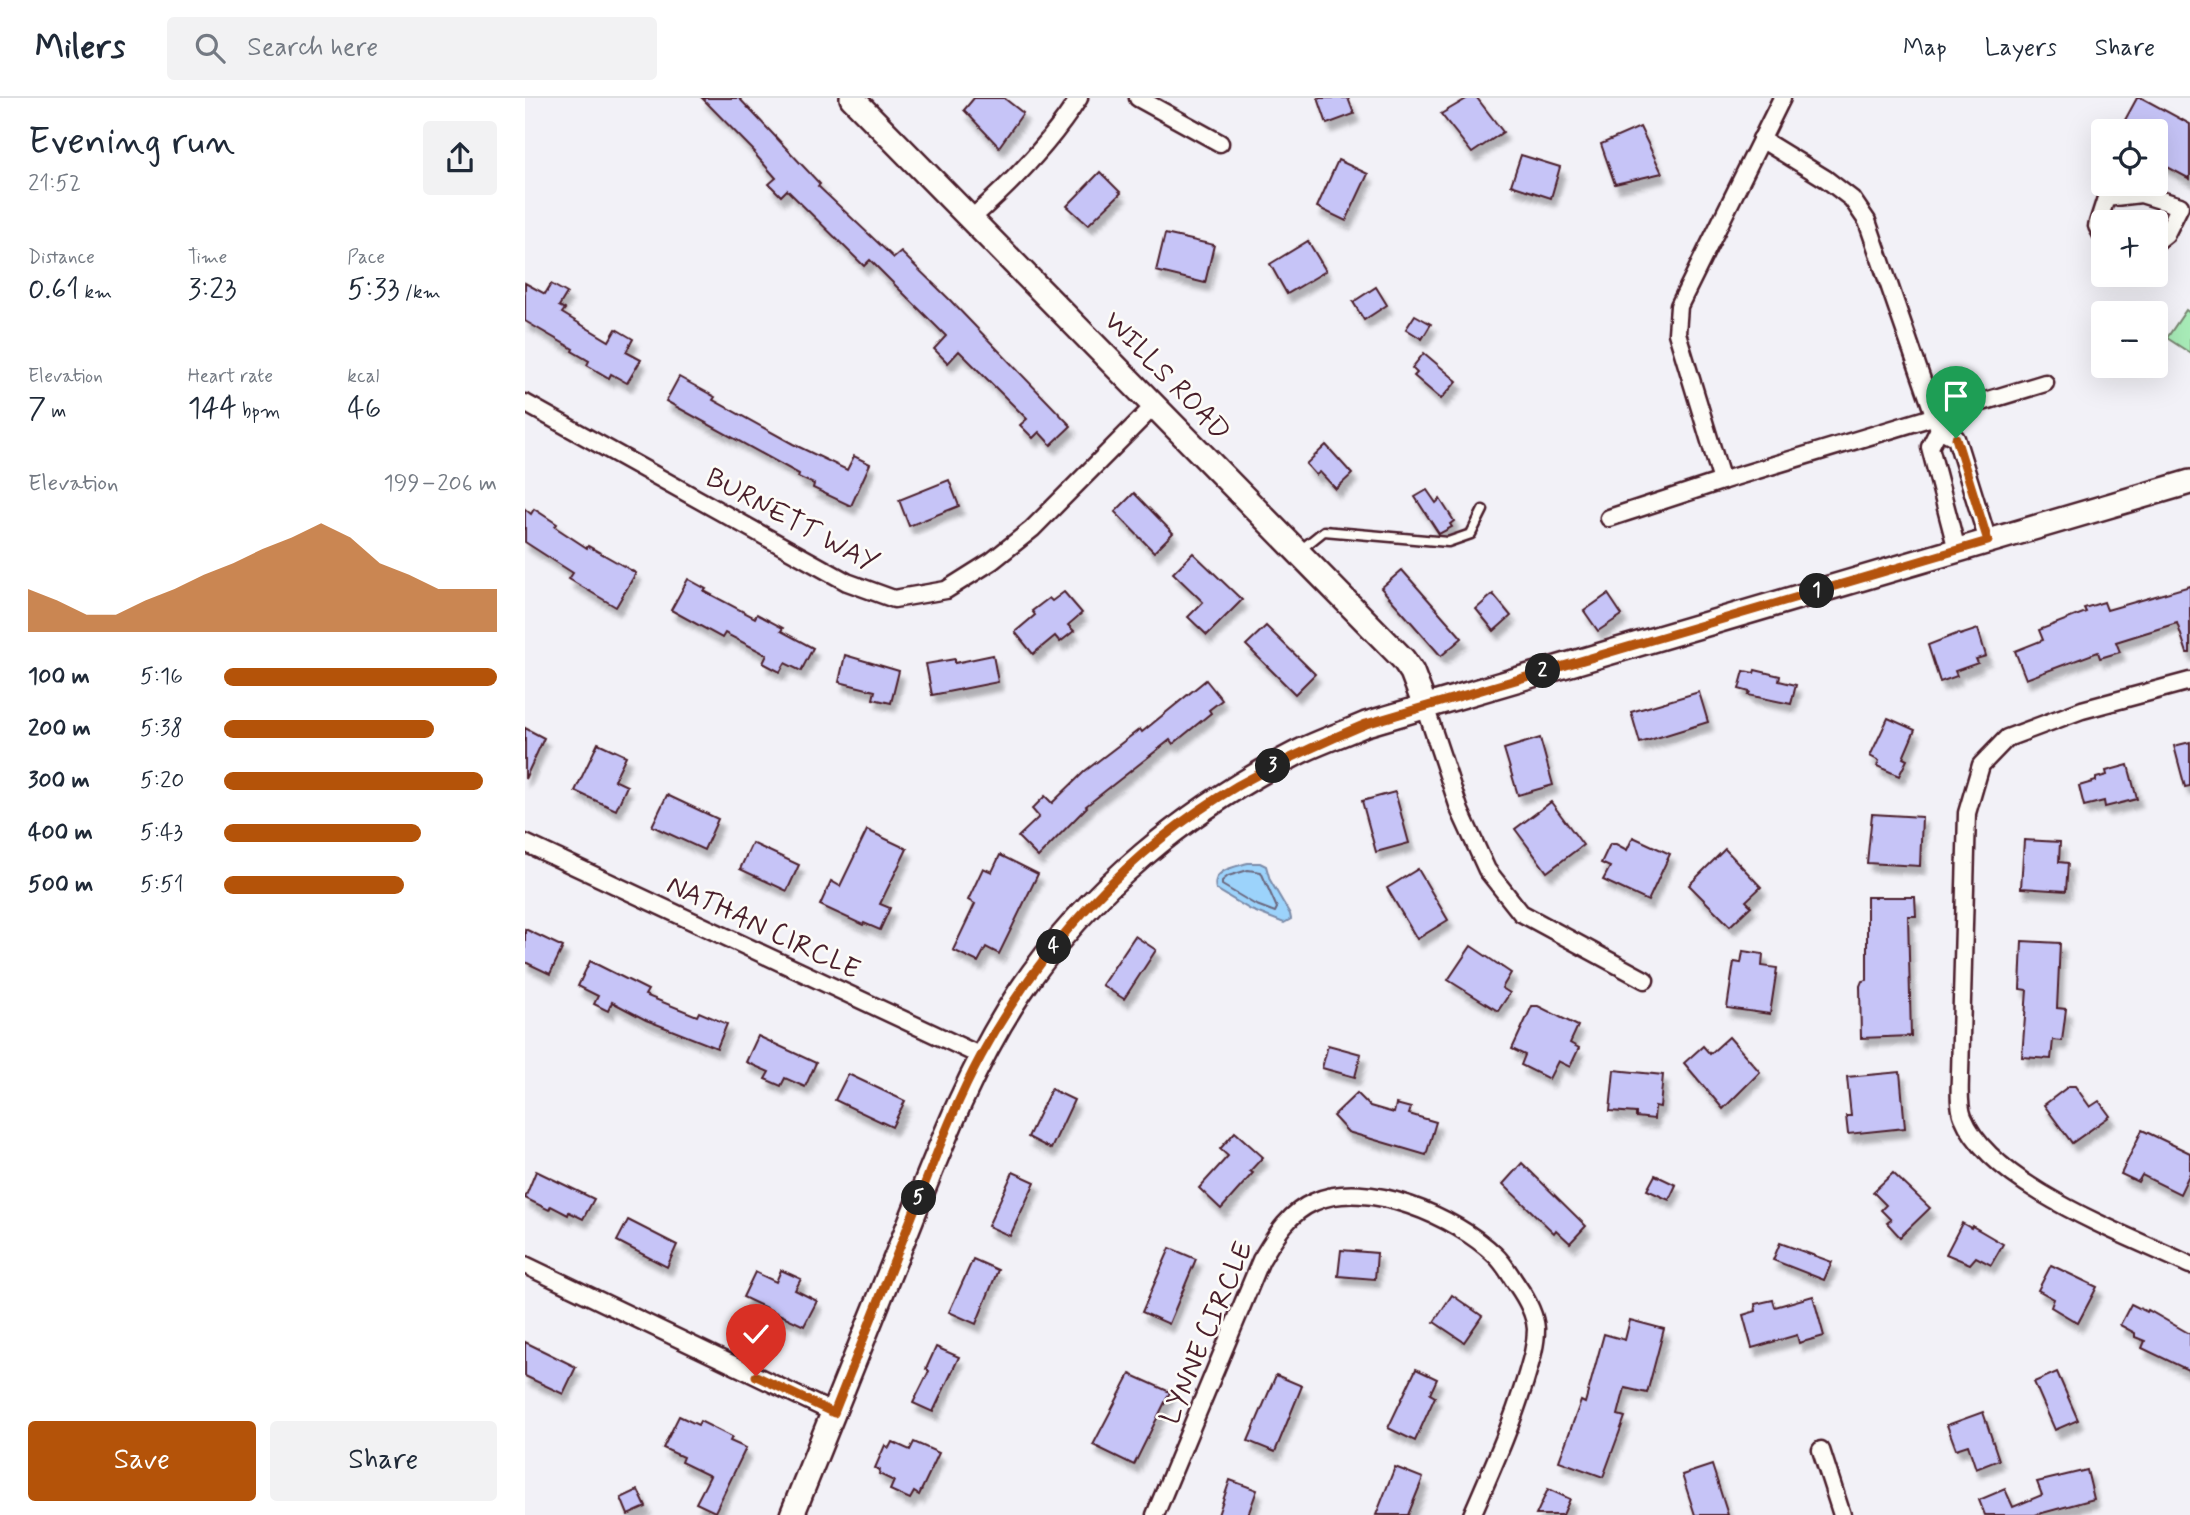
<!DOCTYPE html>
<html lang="en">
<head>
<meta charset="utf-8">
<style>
	:root { --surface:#fff; --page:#f2f2f3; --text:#1f2937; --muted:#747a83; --line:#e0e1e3; --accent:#b45309 }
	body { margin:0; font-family:Mynerve,sans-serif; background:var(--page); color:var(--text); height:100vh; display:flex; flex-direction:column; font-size:26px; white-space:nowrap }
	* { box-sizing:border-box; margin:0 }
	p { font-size:23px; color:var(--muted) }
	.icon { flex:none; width:38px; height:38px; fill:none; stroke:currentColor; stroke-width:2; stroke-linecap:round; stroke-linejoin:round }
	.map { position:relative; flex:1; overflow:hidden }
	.drawer { display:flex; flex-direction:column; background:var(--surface); width:525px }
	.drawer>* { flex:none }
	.fabs { position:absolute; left:1566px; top:21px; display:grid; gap:14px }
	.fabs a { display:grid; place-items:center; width:77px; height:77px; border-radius:7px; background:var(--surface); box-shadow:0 7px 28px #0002; font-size:35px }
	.pin { position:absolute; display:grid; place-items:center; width:60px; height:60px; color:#fff; margin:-72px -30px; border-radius:50% 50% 50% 0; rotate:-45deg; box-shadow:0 0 7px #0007 }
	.pin .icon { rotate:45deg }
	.km { position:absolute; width:35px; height:35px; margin:-18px; border-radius:50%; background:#222; color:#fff; font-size:19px; line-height:35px; text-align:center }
	.round { display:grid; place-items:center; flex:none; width:74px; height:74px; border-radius:7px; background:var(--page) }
	.overview { display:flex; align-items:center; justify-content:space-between; height:119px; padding:0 28px }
	h1 { font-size:38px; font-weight:600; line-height:52px }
	.metrics { display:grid; grid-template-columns:repeat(3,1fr); gap:10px; height:119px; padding:7px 28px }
	.metrics div { display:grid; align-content:center }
	.metrics b { font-size:30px; font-weight:600 }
	.metrics small { font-size:19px; font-weight:400 }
	.metrics p { font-size:19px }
	.chart { height:196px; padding:14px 28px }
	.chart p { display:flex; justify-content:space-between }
	.chart svg { width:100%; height:126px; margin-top:7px; fill:var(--accent); opacity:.7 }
	.cta { display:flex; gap:14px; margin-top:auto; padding:14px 28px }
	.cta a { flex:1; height:80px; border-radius:7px; background:var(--accent); color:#fff; font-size:28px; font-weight:600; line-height:80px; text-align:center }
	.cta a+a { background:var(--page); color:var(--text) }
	ul { padding:0 28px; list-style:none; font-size:23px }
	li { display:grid; grid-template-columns:112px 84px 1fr; align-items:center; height:52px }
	li i { height:18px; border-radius:9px; background:var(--accent) }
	header { display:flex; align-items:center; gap:42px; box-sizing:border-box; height:98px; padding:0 35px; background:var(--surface); border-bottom:2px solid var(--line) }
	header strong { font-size:33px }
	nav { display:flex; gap:38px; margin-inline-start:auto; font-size:24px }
	.search { width:490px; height:63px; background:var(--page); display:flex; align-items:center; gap:18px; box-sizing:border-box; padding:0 24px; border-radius:7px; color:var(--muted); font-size:26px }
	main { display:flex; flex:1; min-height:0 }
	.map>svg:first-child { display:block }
	.park { fill:#a8ecb8; stroke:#798672; stroke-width:2 }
	.water { fill:#9cd3fb; stroke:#7b8ba8; stroke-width:2 }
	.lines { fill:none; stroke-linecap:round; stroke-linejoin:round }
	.shore { stroke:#6b677e; stroke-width:2 }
	.building { fill:#c6c4f7; stroke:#4a1f2b; stroke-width:2; filter:url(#shadow) }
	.lane-casing { stroke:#4a1f2b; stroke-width:13 }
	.street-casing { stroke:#4a1f2b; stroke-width:21 }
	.secondary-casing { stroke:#4a1f2b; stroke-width:28 }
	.lane { stroke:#fdfcf7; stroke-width:8 }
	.street { stroke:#fdfcf7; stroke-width:16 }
	.secondary { stroke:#fdfcf7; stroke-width:23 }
	.route-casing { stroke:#fff; stroke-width:14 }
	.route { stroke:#b45309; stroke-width:9 }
	.labels { text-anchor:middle; stroke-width:5; stroke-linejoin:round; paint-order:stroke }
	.street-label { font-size:28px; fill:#4a1f2b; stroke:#fdfcf7 }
</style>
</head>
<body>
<header>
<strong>Milers</strong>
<div class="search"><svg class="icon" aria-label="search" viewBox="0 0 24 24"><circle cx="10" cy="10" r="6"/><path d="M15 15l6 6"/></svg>Search here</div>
<nav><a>Map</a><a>Layers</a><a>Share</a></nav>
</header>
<main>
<section class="drawer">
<div class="overview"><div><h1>Evening run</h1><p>21:52</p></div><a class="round"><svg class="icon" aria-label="share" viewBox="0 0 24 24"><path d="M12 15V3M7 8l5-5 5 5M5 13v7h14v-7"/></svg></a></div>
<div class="metrics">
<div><p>Distance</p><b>0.61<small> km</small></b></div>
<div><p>Time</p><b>3:23</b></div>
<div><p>Pace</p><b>5:33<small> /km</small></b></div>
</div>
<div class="metrics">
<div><p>Elevation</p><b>7<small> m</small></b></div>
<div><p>Heart rate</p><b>144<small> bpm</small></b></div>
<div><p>kcal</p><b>46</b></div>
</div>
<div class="chart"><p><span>Elevation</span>199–206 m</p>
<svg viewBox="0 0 160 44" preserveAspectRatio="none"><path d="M0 44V29L10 33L20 38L30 38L40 33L50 29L60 24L70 20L80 15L90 11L100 6L110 11L120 20L130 24L140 29L150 29L160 29V44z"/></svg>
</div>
<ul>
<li><b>100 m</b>5:16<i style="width:100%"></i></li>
<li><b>200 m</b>5:38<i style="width:77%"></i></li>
<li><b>300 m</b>5:20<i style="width:95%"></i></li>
<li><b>400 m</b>5:43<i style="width:72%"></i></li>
<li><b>500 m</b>5:51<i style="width:66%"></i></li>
</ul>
<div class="cta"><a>Save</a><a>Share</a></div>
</section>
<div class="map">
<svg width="1665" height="1417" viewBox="0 0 1665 1417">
	<defs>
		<filter id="shadow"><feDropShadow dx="4.5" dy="8" stdDeviation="2" flood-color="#0004"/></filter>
	</defs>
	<rect width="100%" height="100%" fill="#f2f1f7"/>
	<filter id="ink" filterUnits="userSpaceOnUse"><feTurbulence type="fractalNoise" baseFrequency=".0143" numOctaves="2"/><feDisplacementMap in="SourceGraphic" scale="14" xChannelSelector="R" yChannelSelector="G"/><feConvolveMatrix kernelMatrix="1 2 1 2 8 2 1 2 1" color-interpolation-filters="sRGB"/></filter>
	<g filter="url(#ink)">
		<polygon class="park" points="1661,212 1665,215 1665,255 1642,240"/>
		<path class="water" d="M723,765h12l6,3 4,14 20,34 1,5 -7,4 -33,-13 -35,-21c-5,-19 18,-22 32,-26z"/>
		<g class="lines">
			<polygon class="shore" points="723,772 736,774 752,810 750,814 729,806 697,787 697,783 703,778"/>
		</g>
		<g class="building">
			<polygon points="177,0 214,0 295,86 293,88 369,160 376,154 424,201 546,328 526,347 514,334 508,340 495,327 502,321 434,253 423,265 409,251 421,238 345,162 339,168 262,92 256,98 244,86 251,80 229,55 230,54"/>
			<polygon points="449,0 479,0 498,15 474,49 439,12"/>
			<polygon points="793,0 823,0 829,16 802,26"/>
			<polygon points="943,0 952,0 978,34 947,55 916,16"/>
			<polygon points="1612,0 1617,0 1665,26 1665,81 1631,63 1631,33 1594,33"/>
			<polygon points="1115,29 1137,75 1090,86 1076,46"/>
			<polygon points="996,57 1035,69 1026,100 986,87"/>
			<polygon points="813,62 843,76 821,123 792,109"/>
			<polygon points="575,74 596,95 563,127 542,108"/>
			<polygon points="640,136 689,147 680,185 631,173"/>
			<polygon points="783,143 801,173 762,196 745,166"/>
			<polygon points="0,185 20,196 26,186 42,195 34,208 40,211 37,215 84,243 91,231 108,241 101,254 116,262 102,285 86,276 84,280 62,267 64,263 47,253 48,251 0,223"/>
			<polygon points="851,189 862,207 839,222 828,204"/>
			<polygon points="890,217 906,226 897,241 881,231"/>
			<polygon points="899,255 932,283 916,301 889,278 892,275 887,270"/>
			<polygon points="154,279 190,299 188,302 268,346 322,372 329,358 345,366 326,408 288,390 289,386 273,379 274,376 141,303"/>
			<polygon points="801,347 827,376 811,391 795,374 791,377 781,366"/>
			<polygon points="424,382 434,408 384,428 374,402"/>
			<polygon points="902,392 911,405 915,401 929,423 925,426 927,429 914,436 890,399"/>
			<polygon points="609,395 648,435 629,454 590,414"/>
			<polygon points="0,411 6,416 9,411 32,426 30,429 62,450 63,448 111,475 91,509 44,481 48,475 0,444"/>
			<polygon points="668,455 717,502 682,537 663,519 678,504 648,475"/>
			<polygon points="877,472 937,540 916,558 856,490"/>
			<polygon points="163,481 181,491 179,493 230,520 232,516 258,530 256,533 288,550 276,573 260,565 255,574 238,565 242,557 200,535 197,540 146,512"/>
			<polygon points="1665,488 1665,555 1662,555 1652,525 1591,544 1595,554 1575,560 1573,554 1501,581 1490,553 1518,542 1514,532 1561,514 1559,510 1579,504 1582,512"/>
			<polygon points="539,494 557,515 543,527 549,533 535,544 530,538 508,556 490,534 510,517 507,513 524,500 527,503"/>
			<polygon points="968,496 986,518 969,533 951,511"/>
			<polygon points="1083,496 1097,517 1073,533 1059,513"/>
			<polygon points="741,528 790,576 770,596 721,547"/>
			<polygon points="1453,531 1461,558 1451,561 1453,565 1430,573 1432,578 1415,584 1403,547 1434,535 1435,537"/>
			<polygon points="320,557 374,573 366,605 348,601 350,593 314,584"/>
			<polygon points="468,557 473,584 407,597 401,566 430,561 430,565"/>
			<polygon points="1230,572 1255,578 1254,583 1271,587 1266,606 1223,597 1225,594 1214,591 1219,573 1229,575"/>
			<polygon points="681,582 697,602 684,612 686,615 648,646 645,642 561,708 562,709 513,759 493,739 514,719 507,711 520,698 527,705 560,673 615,631 617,634"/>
			<polygon points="1174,594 1183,624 1115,645 1106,614"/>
			<polygon points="1363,620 1390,632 1378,660 1382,662 1374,678 1352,668 1354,663 1345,658"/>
			<polygon points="0,630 19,640 0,681"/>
			<polygon points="1015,640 1028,687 993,697 979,651"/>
			<polygon points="1665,644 1665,688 1660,689 1649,648"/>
			<polygon points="73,645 101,658 89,682 102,688 91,712 50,693"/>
			<polygon points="1603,667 1612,701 1580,709 1579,703 1559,708 1554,688 1571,683 1571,680 1582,677 1581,673"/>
			<polygon points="870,694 884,745 851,754 837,703"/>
			<polygon points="142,697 193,721 179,752 127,728"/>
			<polygon points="1026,704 1058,747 1022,774 990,731"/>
			<polygon points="1347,716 1397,719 1395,768 1342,765"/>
			<polygon points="342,732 382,751 355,806 365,810 355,832 339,825 338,827 295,807 306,783 315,788"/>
			<polygon points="1108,739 1145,756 1123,803 1078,782 1085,769 1076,765 1085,746 1091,746 1102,752"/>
			<polygon points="1499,742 1535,744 1534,764 1543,765 1541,793 1496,790"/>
			<polygon points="227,745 274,767 262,793 215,771"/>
			<polygon points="1200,751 1236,789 1221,803 1226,808 1205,828 1164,787"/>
			<polygon points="475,757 513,776 474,856 461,849 453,864 428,852 450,806 443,802 458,770 467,774"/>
			<polygon points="893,771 923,822 892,841 862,790"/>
			<polygon points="1342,799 1390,799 1391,818 1383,818 1386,938 1336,940 1335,888 1337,883 1342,882"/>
			<polygon points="0,831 38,849 25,876 0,864"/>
			<polygon points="610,838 631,852 599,901 577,887"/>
			<polygon points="1497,843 1535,845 1532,910 1541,911 1537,943 1528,942 1526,961 1497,959 1502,892 1495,891"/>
			<polygon points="946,848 986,875 977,890 985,895 973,913 923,882"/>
			<polygon points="1218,853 1238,856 1237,868 1252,870 1245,916 1202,910 1209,864 1216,865"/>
			<polygon points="65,863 123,892 120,897 172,918 174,914 202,926 192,950 121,922 87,904 83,913 69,906 73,898 53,888"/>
			<polygon points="1007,908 1013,908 1053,928 1045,945 1054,950 1045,969 1033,963 1024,981 996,967 1000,957 987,951"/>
			<polygon points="233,938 291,965 280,989 260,980 256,988 240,981 244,974 221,964"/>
			<polygon points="1204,939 1235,974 1198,1011 1159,965 1178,948 1185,956"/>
			<polygon points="803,947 836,956 830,979 797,970"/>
			<polygon points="1089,972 1138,977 1135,1009 1130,1008 1129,1021 1111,1019 1111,1015 1085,1013"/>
			<polygon points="1375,974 1380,1030 1323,1036 1321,1018 1326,1018 1322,979"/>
			<polygon points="323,976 380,1003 367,1029 310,1002"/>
			<polygon points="1544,988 1550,988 1565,1009 1574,1003 1585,1018 1547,1045 1519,1007"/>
			<polygon points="526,991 549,1002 526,1051 503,1039"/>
			<polygon points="832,995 845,1008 869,1015 871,1006 886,1010 884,1016 911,1024 901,1057 823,1034 808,1018"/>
			<polygon points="1617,1032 1665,1055 1665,1075 1655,1096 1617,1077 1613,1084 1596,1076"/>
			<polygon points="710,1034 738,1059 725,1073 728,1075 696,1111 674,1090 703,1058 695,1051"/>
			<polygon points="997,1065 1061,1128 1045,1145 1031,1132 1029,1135 978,1086"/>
			<polygon points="11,1073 69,1101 58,1121 44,1114 43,1117 26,1108 24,1112 0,1100"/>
			<polygon points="488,1074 510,1084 485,1138 463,1128"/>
			<polygon points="1368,1075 1405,1110 1375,1139 1362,1125 1366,1122 1356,1112 1361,1107 1348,1094"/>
			<polygon points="1130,1077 1151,1087 1144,1102 1122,1092"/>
			<polygon points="103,1122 152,1147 142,1169 92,1143"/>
			<polygon points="1437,1125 1446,1130 1447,1128 1478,1146 1466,1167 1451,1159 1445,1166 1421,1156"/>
			<polygon points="1255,1145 1307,1164 1299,1182 1248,1162"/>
			<polygon points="645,1150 671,1161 644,1226 617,1214"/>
			<polygon points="816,1152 852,1155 850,1181 813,1178"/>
			<polygon points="448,1161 473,1172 451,1226 424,1214"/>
			<polygon points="1526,1167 1572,1189 1553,1225 1526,1209 1529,1201 1513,1192"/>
			<polygon points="256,1172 276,1181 270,1192 292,1203 279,1228 218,1199 230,1174 251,1184"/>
			<polygon points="927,1197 957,1218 939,1244 909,1224"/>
			<polygon points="1288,1198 1299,1238 1274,1245 1272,1237 1227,1250 1218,1217 1231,1213 1230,1206 1248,1202 1250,1209"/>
			<polygon points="1606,1206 1622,1214 1623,1212 1665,1236 1665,1273 1617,1250 1620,1243 1610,1239 1610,1235 1595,1227"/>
			<polygon points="1105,1222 1139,1231 1122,1295 1100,1290 1093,1317 1100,1319 1078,1379 1034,1363 1056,1303 1060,1305 1079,1236 1100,1242"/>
			<polygon points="0,1244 51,1269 38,1296 0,1278"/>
			<polygon points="411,1249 434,1259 408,1314 388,1305 404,1273 401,1271"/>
			<polygon points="891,1271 912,1281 905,1296 910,1299 890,1343 863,1330"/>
			<polygon points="1532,1274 1553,1322 1530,1332 1509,1284"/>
			<polygon points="605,1276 645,1294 609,1367 568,1347"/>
			<polygon points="751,1277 777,1288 750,1354 723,1343"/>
			<polygon points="1458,1314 1474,1362 1451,1371 1443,1347 1431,1351 1422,1327"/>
			<polygon points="154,1318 173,1327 175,1323 207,1339 205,1343 221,1350 190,1414 171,1405 185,1378 156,1364 158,1359 138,1350"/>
			<polygon points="367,1344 385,1352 389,1344 414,1355 394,1397 389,1394 385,1401 365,1392 369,1383 354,1376 355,1372 350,1370 360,1347 364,1350"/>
			<polygon points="1187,1367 1203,1417 1170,1417 1157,1377"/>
			<polygon points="870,1369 898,1380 883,1417 851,1417"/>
			<polygon points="1562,1372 1569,1401 1510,1417 1460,1417 1454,1402 1480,1391 1488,1409 1517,1397 1512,1384"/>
			<polygon points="705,1382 732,1392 723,1417 693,1417"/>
			<polygon points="1023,1391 1045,1401 1038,1417 1011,1417"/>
			<polygon points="113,1392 121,1409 103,1417 96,1400"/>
		</g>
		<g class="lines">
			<defs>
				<polyline id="lane" points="774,453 799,433 923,444 946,436 958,412"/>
				<g id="street">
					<polyline points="613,0 695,45"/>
					<polyline points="1236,41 1301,81 1327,101 1342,123 1414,331"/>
					<path d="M447,120c41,-36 78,-74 107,-120"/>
					<polyline points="1578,139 1572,128 1581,100 1616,96 1655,108 1641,136 1631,144"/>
					<polyline points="0,305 322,484 369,501 421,492 467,463 507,431 630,307"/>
					<polyline points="1196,383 1520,285"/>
					<polyline points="1084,420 1197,383 1152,235 1154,208 1257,0"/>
					<polyline points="1432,452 1405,349 1414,331 1431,340 1463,443"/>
					<path d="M1665,583l-108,29 -75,28 -26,27 -14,48 -7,261c0,12 -2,31 3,43 28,69 162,117 227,148"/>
					<polyline points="900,608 935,713 962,772 996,815 1120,882"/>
					<polyline points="0,745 456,958"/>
					<polyline points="0,1167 309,1315"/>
					<polyline points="1296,1352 1317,1417"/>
					<path d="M630,1417l106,-255c14,-23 27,-47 53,-58 53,-24 142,15 181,53 9,8 15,20 22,30 9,13 18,28 19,44 0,18 -6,35 -11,52 -14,46 -34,90 -53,134"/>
				</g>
				<g id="secondary">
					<polyline points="327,0 878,561 887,574 900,608"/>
					<path d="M267,1417c37,-91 74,-183 111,-275 34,-85 66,-171 117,-248 69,-103 168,-183 277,-239 22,-11 46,-19 69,-29l824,-242"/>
				</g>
			</defs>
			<use href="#lane" class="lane-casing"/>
			<use href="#street" class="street-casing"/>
			<use href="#secondary" class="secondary-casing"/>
			<use href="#lane" class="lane"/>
			<use href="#street" class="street"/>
			<use href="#secondary" class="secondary"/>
		</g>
	</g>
	<g class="lines" filter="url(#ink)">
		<defs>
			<path id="route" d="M231,1278l78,37c28,-71 56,-141 84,-212 19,-48 38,-99 63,-145 59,-109 149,-207 256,-270 42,-24 84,-43 129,-62l622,-183 -32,-103"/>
		</defs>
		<use href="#route" class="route-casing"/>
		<use href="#route" class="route"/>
	</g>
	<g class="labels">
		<g class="street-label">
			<text transform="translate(643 277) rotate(46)" y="10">WILLS ROAD</text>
			<text transform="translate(268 421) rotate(28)" y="10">BURNETT WAY</text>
			<text transform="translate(239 828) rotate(25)" y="10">NATHAN CIRCLE</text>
			<text transform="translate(680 1234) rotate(-67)" y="10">LYNNE CIRCLE</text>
		</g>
	</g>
</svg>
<div class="fabs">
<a><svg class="icon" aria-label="locate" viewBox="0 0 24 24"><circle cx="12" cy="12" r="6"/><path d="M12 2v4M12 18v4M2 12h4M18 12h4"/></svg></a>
<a>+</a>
<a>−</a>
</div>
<div class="pin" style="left:1431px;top:340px;background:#1e9e55"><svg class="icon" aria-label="arrive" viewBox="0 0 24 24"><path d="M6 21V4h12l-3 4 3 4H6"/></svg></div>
<div class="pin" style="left:231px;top:1278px;background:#d93025"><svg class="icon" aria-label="check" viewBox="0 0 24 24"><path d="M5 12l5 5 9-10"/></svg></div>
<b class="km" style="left:1292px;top:493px">1</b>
<b class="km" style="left:1018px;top:573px">2</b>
<b class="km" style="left:748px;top:668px">3</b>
<b class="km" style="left:529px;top:849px">4</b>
<b class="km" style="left:394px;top:1100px">5</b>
</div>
</main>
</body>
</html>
